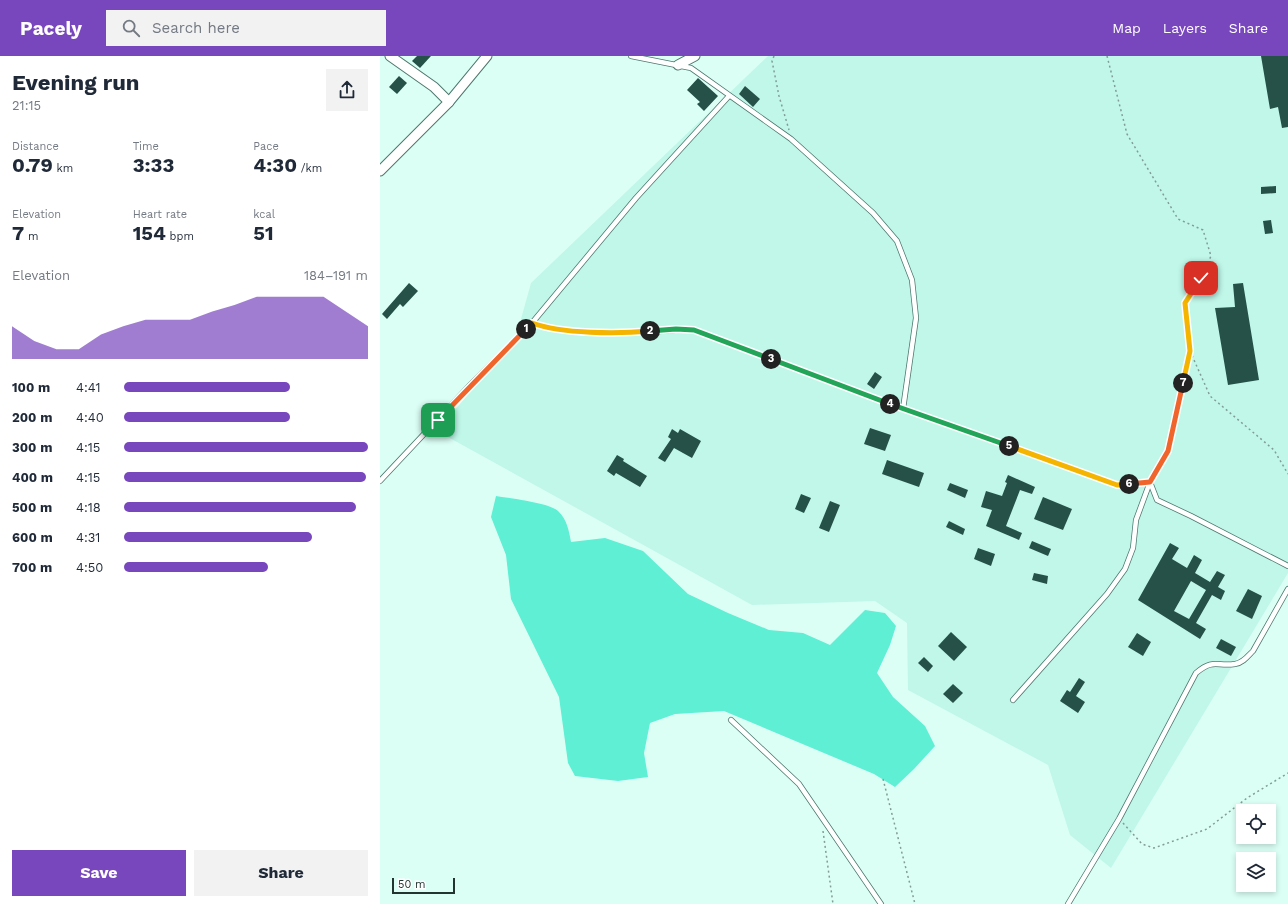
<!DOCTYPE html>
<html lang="en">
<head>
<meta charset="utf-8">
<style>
	:root { --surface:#fff; --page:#f2f2f3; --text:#1f2937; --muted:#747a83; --accent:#7847be }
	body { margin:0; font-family:"Work Sans",sans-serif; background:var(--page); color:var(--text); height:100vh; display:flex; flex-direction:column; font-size:15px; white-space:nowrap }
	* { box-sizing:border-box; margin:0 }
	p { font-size:13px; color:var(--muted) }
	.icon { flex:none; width:22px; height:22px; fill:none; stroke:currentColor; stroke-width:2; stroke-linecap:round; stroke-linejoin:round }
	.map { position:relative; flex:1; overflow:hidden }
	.drawer { display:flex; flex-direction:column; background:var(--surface); width:380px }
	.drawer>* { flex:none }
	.buttons { position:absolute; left:856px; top:748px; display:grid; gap:8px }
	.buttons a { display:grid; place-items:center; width:40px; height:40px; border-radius:0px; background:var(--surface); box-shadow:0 2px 6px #0003; font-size:20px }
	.scale { position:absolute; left:12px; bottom:10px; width:63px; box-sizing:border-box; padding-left:4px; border:2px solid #223430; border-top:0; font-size:11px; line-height:14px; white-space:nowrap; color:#223430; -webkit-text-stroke:3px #fff; paint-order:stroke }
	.pin { position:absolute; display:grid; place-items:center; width:34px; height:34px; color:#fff; margin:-17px; border-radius:8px; box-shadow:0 2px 6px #0006 }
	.km { position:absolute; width:20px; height:20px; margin:-10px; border-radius:50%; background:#222; color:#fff; font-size:11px; line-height:20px; text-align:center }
	.round { display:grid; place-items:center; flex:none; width:42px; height:42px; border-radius:0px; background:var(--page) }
	.overview { display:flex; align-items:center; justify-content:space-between; height:68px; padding:0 12px }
	h1 { font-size:22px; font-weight:700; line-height:30px }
	.figures { display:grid; grid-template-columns:repeat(3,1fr); gap:6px; height:68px; padding:4px 12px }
	.figures div { display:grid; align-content:center }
	.figures b { font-size:20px; font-weight:700 }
	.figures small { font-size:11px; font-weight:400 }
	.figures p { font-size:11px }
	.chart { height:112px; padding:8px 12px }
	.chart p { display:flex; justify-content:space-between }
	.chart svg { width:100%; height:72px; margin-top:4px; fill:var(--accent); opacity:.7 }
	.cta { display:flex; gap:8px; margin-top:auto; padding:8px 12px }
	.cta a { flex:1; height:46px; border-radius:0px; background:var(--accent); color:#fff; font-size:16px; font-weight:700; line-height:46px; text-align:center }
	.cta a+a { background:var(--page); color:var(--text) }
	ul { padding:0 12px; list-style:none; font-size:13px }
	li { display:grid; grid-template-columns:64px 48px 1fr; align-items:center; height:30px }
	li i { height:10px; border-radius:5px; background:var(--accent) }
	header { display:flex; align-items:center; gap:24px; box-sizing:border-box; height:56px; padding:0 20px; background:var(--accent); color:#fff }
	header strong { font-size:19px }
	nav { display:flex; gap:22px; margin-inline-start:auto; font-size:14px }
	.search { width:280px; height:36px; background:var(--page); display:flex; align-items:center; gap:10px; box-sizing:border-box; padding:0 14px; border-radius:0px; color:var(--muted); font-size:15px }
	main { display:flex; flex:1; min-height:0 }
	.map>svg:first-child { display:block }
	.built { fill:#c0f7e9 }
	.water { fill:#5fefd4 }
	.building { fill:#255148; fill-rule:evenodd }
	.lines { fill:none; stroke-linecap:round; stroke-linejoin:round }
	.service-casing { stroke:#4e776e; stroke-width:6 }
	.minor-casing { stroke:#4e776e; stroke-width:11 }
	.path { stroke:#829d96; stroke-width:1.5; stroke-dasharray:2 3; stroke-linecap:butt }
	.service { stroke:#fff; stroke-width:4.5 }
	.minor { stroke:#fff; stroke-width:9 }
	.split-1-casing { stroke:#fff; stroke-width:8 }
	.split-2-casing { stroke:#fff; stroke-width:8 }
	.split-3-casing { stroke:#fff; stroke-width:8 }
	.split-4-casing { stroke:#fff; stroke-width:8 }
	.split-5-casing { stroke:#fff; stroke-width:8 }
	.split-6-casing { stroke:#fff; stroke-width:8 }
	.split-7-casing { stroke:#fff; stroke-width:8 }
	.split-8-casing { stroke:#fff; stroke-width:8 }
	.split-1 { stroke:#f0652b; stroke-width:5 }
	.split-2 { stroke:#f5b400; stroke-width:5 }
	.split-3 { stroke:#22a559; stroke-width:5 }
	.split-4 { stroke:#22a559; stroke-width:5 }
	.split-5 { stroke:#22a559; stroke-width:5 }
	.split-6 { stroke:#f5b400; stroke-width:5 }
	.split-7 { stroke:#f0652b; stroke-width:5 }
	.split-8 { stroke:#f5b400; stroke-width:5 }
</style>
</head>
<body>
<header>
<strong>Pacely</strong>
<div class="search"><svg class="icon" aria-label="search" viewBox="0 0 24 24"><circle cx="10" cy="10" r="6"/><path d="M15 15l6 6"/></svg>Search here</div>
<nav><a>Map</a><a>Layers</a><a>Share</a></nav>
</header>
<main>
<section class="drawer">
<div class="overview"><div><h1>Evening run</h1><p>21:15</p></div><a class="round"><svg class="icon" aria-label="share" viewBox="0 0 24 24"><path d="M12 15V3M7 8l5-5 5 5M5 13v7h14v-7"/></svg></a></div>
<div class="figures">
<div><p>Distance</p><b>0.79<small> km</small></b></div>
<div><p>Time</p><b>3:33</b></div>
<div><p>Pace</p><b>4:30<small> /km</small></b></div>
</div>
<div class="figures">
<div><p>Elevation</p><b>7<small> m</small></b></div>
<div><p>Heart rate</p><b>154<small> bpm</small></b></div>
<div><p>kcal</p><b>51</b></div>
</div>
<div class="chart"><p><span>Elevation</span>184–191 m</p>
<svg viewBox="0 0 160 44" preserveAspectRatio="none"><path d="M0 44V24L10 33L20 38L30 38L40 29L50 24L60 20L70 20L80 20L90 15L100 11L110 6L120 6L130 6L140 6L150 15L160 24V44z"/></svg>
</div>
<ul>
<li><b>100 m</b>4:41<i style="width:68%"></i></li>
<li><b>200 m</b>4:40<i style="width:68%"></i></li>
<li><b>300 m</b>4:15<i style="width:100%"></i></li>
<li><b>400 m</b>4:15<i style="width:99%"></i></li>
<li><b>500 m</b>4:18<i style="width:95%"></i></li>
<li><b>600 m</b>4:31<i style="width:77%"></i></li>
<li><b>700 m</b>4:50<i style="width:59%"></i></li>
</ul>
<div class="cta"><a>Save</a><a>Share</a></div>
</section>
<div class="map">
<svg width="908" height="848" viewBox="0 0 908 848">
	<rect width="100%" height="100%" fill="#dbfff5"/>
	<polygon class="built" points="388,0 908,0 908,517 731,812 690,779 668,709 528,634 527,567 495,545 372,549 57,375 143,274 141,263 151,227"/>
	<path class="water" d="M116,440c12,2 54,7 62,15 9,8 11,20 13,31l34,-4 38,13 45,43 40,19 41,17 34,3 27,12 35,-35 20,3 11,13 -6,19 -13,28 16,24 32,29 10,20 -21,23 -19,18 -21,-13 -150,-63 -49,3 -25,9 -6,30 4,24 -30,4 -43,-5 -7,-13 -9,-66 -48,-98 -5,-44 -15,-38z"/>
	<g class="building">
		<polygon points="37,0 51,0 40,12 32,5"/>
		<polygon points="881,0 908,0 908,71 902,72 898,51 890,53"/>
		<polygon points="19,20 27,27 17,38 9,31"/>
		<polygon points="318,22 338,40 324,55 317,48 320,46 307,34"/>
		<polygon points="365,30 380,43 373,51 359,38"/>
		<polygon points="896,130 896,137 881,138 881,131"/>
		<polygon points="891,164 893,177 885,178 883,165"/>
		<polygon points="29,227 38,235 23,251 20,248 7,263 2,258"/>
		<polygon points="863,227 879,324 848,329 835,252 855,251 853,228"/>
		<polygon points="495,316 502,321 494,333 487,328"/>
		<polygon points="490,372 511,379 505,395 484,388"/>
		<polygon points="292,373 298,377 300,373 321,385 312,402 294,392 285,406 278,402 291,383 288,381"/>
		<polygon points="237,399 244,403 243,405 267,420 260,431 236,417 234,420 227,415"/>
		<polygon points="507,404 544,417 539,431 502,418"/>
		<polygon points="628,419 655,431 652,438 640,434 626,470 642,477 639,484 606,470 612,454 601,451 606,435 622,440 627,427 625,426"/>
		<polygon points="570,427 588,434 585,442 567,434"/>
		<polygon points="421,438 431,442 424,457 415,453"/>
		<polygon points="663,441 692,453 683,474 654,463"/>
		<polygon points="450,445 460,449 449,476 439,472"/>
		<polygon points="569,465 585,473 583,479 566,471"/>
		<polygon points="652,485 671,493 668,500 649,492"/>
		<path d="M790,487l9,5 -7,11 15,9 7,-13 8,5 -7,13 15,9 7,-11 8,4 -7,12 7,4 -4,9 -9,-5 -16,28 10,6 -6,10 -62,-39zM811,525l15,9 -17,29 -15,-8z"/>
		<polygon points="598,492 615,498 611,510 594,503"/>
		<polygon points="654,517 668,520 667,528 652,524"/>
		<polygon points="868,533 882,540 872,563 856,555"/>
		<polygon points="571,576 587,591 574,605 558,590"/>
		<polygon points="757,577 771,586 763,600 748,591"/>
		<polygon points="841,583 856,591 851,600 836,592"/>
		<polygon points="544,601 553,610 548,616 538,607"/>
		<polygon points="699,622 705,626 696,640 705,646 698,657 680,645 687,634 690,636"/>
		<polygon points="573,628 583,637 573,647 563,638"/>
	</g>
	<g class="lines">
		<defs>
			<g id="service">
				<polyline points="251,0 311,12 411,83 493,157 517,185 532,224 536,262 523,353"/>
				<path d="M152,267c30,11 74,10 107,9 18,0 36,-3 55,-2l209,79 214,76 33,-3 -14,38 -3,28 -8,21 -18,25 -94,106"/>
				<polyline points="0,425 91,328 152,267 256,142 349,40"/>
				<polyline points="770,426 777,444 811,460 908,510"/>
				<polyline points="351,664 419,728 501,848"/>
				<path d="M688,848l51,-85 77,-146c18,-15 21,-6 39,-9 8,-1 13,-8 18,-13l35,-62"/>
			</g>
			<g id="minor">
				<polyline points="10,0 54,31 69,46"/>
				<polyline points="298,9 315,0"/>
				<polyline points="0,115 69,46 107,0"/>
			</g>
		</defs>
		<use href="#service" class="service-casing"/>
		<use href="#minor" class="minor-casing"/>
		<g class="path">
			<polyline points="394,0 392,5 399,40 409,74"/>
			<polyline points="727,0 747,78 798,163 823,174 831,200 821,222 805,247 810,295 788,395 773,421"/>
			<polyline points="810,295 830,340 894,394 908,418"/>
			<polyline points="503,723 535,848"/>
			<polyline points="743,767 762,788 774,792 827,773 867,742 908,717"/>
			<polyline points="443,775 453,848"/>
		</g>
		<use href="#service" class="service"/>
		<use href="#minor" class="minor"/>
	</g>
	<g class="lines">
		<defs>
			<polyline id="split-1" points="58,364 146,273"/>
			<path id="split-2" d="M146,273l6,-6c30,11 86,11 118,8"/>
			<polyline id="split-3" points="270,275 296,273 314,274 391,303"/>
			<polyline id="split-4" points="391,303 510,348"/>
			<polyline id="split-5" points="510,348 629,390"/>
			<polyline id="split-6" points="629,390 737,429 749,428"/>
			<polyline id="split-7" points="749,428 770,426 788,395 803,327"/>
			<polyline id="split-8" points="803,327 810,295 805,247 821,222"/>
		</defs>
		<use href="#split-1" class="split-1-casing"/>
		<use href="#split-2" class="split-2-casing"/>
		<use href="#split-3" class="split-3-casing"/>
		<use href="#split-4" class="split-4-casing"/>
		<use href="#split-5" class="split-5-casing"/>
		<use href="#split-6" class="split-6-casing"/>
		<use href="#split-7" class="split-7-casing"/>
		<use href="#split-8" class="split-8-casing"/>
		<use href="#split-1" class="split-1"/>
		<use href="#split-2" class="split-2"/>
		<use href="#split-3" class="split-3"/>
		<use href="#split-4" class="split-4"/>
		<use href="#split-5" class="split-5"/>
		<use href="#split-6" class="split-6"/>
		<use href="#split-7" class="split-7"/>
		<use href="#split-8" class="split-8"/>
	</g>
</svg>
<div class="buttons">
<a><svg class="icon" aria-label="locate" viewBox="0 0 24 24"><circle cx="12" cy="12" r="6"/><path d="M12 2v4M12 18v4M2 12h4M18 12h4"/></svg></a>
<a><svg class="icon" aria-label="layers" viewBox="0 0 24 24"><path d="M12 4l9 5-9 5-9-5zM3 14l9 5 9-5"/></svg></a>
</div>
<div class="scale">50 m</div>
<div class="pin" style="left:58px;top:364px;background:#1e9e55"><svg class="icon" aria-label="arrive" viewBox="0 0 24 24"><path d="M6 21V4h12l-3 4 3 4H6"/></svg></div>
<div class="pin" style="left:821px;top:222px;background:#d93025"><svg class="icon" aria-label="check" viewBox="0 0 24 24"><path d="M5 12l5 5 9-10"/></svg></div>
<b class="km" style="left:146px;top:273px">1</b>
<b class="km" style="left:270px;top:275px">2</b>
<b class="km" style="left:391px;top:303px">3</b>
<b class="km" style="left:510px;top:348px">4</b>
<b class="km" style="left:629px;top:390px">5</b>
<b class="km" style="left:749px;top:428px">6</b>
<b class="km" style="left:803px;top:327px">7</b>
</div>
</main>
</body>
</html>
